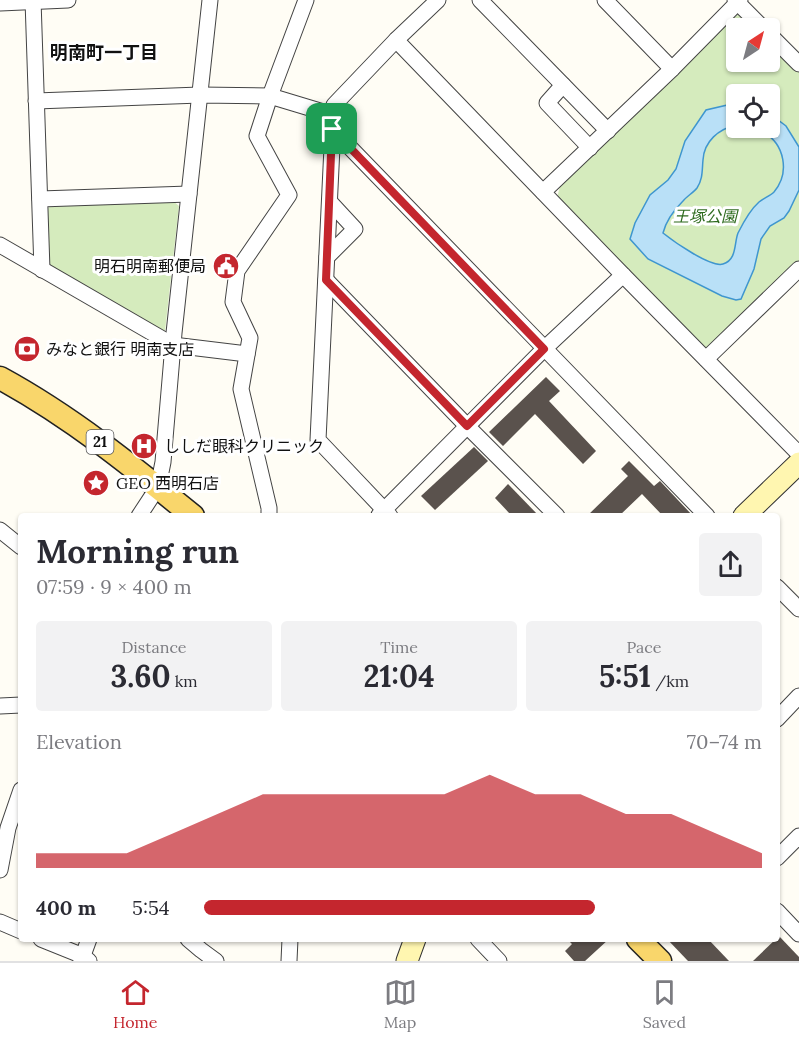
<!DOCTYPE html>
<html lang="en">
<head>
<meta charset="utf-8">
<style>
	:root { --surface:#fff; --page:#f2f2f3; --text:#2b2b33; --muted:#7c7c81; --line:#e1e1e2; --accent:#c4262e }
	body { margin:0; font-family:Lora,"Noto Sans JP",serif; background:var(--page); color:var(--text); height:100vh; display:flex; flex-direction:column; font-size:22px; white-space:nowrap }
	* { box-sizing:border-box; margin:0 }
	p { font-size:20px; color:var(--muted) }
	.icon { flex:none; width:33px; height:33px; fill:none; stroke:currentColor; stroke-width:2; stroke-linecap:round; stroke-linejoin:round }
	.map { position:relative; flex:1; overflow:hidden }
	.details { position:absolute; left:18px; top:513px; width:762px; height:429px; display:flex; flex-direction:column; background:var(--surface); border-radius:6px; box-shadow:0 2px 4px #0004 }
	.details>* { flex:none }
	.needle { width:39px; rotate:36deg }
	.buttons { position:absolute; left:726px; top:18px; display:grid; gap:12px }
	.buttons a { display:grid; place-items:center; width:54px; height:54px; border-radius:6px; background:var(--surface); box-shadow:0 2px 4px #0004; font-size:30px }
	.pin { position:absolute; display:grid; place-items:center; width:51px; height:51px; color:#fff; margin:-26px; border-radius:12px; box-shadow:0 3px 9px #0006 }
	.round { display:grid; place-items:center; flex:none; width:63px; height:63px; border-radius:6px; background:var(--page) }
	.summary { display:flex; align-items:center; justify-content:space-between; height:102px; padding:0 18px }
	h1 { font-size:33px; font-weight:700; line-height:45px }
	.metrics { display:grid; grid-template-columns:repeat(3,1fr); gap:9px; height:102px; padding:6px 18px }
	.metrics div { display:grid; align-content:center; border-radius:6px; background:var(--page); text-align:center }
	.metrics b { font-size:30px; font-weight:700 }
	.metrics small { font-size:16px; font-weight:400 }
	.metrics p { font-size:16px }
	.chart { height:168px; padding:12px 18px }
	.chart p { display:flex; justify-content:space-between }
	.chart svg { width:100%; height:108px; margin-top:6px; fill:var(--accent); opacity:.7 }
	ul { padding:0 18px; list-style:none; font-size:20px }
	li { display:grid; grid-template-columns:96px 72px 1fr; align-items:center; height:45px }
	li i { height:15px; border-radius:8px; background:var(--accent) }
	.tab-bar { display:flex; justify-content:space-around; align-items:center; height:84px; border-top:2px solid var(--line); background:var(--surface); font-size:16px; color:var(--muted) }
	.tab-bar a { display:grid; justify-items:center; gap:3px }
	.tab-bar .current { color:var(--accent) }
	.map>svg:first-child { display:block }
	.green { fill:#d5ebbd; fill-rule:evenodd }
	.water { fill:#b9e0f7; stroke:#3f96cf; stroke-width:1.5 }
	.building { fill:#5a524d }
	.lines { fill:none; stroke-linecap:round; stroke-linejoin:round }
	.street-casing { stroke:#444; stroke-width:17 }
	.secondary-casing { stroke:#333; stroke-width:23 }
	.primary-casing { stroke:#222; stroke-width:25 }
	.street { stroke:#fff; stroke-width:15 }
	.secondary { stroke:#fff6b0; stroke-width:21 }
	.primary { stroke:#f9d66b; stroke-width:22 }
	.route-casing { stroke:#fff; stroke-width:12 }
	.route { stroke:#c4262e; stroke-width:8 }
	.labels { text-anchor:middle; stroke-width:6; stroke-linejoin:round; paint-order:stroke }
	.shield { fill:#fff; stroke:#585858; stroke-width:1.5 }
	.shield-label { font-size:15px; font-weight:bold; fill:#111 }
	.park-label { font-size:16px; font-style:italic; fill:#2f6b1f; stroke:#fff }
	.poi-label { font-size:16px; fill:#111; stroke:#fff; text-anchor:start }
	.neighbourhood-label { font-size:18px; font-weight:bold; fill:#111; stroke:#fff }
</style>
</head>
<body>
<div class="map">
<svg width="799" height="961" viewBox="0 0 799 961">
	<rect width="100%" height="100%" fill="#fffdf5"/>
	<g class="green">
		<path d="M738,14l8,2 12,12h-22v34h34v-22l29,31v192l-86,84h-12l-144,-149 3,-12zM736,94h34v34h-34z"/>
		<polygon points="173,201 179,206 165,331 51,269 47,260 46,211 51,205"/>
	</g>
	<path class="water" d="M736,103v22c-17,4 -32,16 -33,35 -1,10 0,19 -6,28 -4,5 -10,8 -14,13 -9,9 -17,20 -20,32 10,8 48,35 60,31 14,-4 11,-21 15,-31 5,-10 13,-24 21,-31 5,-4 11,-6 15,-10 16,-19 11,-48 -11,-60 -4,-2 -9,-3 -13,-4h20v-14l16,12 13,21v43l-10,21 -5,7 -14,8 -9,13 -7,30 -13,30 -5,1 -14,-4 -74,-37 -18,-20 5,-16 15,-28 18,-15 8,-11 9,-28 21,-31z"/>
	<g class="building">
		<polygon points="546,377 560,391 549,401 596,451 583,464 535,414 503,446 489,432"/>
		<polygon points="474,447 488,461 435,510 421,496"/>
		<polygon points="629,461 654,486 660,481 693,516 663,516 642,494 619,516 587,516 628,476 621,469"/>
		<polygon points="508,484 539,516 512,516 495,498"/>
		<polygon points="779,936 799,957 799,961 753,961"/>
		<polygon points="567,939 609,939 585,961 574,961 565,951 572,944"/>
		<polygon points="667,939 708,939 729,961 688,961"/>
	</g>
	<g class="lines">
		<defs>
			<g id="street">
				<polyline points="33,0 42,270"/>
				<polyline points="480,0 608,131"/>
				<polyline points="605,0 672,69"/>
				<polyline points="735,0 763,28"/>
				<polyline points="0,3 68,0"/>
				<polyline points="770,35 799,64"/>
				<polyline points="396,40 623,275 799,454"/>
				<polyline points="563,85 547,103 590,148"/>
				<polyline points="36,101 200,95 270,96 333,115"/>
				<polyline points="332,129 707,516"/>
				<polyline points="543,192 672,69 740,0"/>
				<polyline points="40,199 189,194"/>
				<polyline points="0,245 173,345 247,354"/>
				<polyline points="327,257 355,229 330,202"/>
				<polyline points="326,280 467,426 557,516"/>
				<polyline points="706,359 799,269"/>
				<polyline points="379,515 544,349 623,275"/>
				<polyline points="139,516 158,487 163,462 174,333 210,0"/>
				<polyline points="269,516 269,508 241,389 250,338 233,302 237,271 289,195 257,136 270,96 306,0"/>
				<polyline points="390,516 318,440 334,105 396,40 438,0"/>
				<polyline points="0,530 21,547"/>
				<polyline points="777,587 799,609"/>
				<polyline points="0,706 21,705"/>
				<polyline points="777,719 799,696"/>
				<polyline points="777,858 799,836"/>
				<polyline points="0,870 8,828 21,790"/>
				<polyline points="777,911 799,934"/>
				<polyline points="0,922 21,931"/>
				<polyline points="41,939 83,956 89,961"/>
				<polyline points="188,939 201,950 216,961"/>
				<polyline points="478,939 499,961"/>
				<polyline points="81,961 89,939"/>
				<polyline points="289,961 290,939"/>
			</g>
			<g id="secondary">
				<polyline points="744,516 799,463"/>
				<polyline points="407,961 415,939"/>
			</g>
			<g id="primary">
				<path d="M0,378c70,38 132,88 193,138"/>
				<polyline points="638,939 660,961"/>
			</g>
		</defs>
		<use href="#street" class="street-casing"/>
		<use href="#secondary" class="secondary-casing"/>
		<use href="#primary" class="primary-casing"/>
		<use href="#street" class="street"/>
		<use href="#secondary" class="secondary"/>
		<use href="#primary" class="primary"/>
	</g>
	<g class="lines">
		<defs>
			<polygon id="route" points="332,129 544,349 467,426 326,280"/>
		</defs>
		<use href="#route" class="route-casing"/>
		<use href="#route" class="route"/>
	</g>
	<defs>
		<symbol id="civic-disc" viewBox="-11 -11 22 22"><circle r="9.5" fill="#c4262e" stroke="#fff"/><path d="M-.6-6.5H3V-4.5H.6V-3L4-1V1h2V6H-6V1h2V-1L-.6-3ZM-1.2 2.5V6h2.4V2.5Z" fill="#fff"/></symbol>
		<symbol id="bank-disc" viewBox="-11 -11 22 22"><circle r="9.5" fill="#c4262e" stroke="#fff"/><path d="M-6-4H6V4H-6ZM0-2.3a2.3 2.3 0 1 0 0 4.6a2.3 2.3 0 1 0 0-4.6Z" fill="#fff"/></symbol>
		<symbol id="hospital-disc" viewBox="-11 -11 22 22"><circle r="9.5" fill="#c4262e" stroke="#fff"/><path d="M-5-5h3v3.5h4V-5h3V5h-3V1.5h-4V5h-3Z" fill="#fff"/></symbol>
		<symbol id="sight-disc" viewBox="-11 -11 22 22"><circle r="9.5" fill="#c4262e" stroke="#fff"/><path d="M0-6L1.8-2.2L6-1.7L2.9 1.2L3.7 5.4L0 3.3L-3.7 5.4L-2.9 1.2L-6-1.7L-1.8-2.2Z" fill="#fff"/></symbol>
	</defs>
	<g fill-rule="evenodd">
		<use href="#civic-disc" x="211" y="251" width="30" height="30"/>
		<use href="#bank-disc" x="12" y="334" width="30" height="30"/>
		<use href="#hospital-disc" x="129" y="431" width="30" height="30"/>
		<use href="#sight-disc" x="81" y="468" width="30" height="30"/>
	</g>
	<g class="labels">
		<rect class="shield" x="86.5" y="430" width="27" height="24" rx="4.5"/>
		<g class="shield-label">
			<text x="100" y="447">21</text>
		</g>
		<g class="park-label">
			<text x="705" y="222">王塚公園</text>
		</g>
		<g class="poi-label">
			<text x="206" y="272" text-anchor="end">明石明南郵便局</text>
			<text x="46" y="355">みなと銀行 明南支店</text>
			<text x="164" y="452">ししだ眼科クリニック</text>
			<text x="116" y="489">GEO 西明石店</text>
		</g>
		<g class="neighbourhood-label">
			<text x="104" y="59">明南町一丁目</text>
		</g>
	</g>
</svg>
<div class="buttons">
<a><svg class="needle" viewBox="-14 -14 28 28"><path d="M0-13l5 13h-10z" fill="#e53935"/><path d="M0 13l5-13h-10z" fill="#7c7c81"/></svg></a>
<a><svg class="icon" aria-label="locate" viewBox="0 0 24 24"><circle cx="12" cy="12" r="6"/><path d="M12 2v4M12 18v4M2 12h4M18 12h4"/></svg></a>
</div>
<div class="pin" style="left:332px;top:129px;background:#1e9e55"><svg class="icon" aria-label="arrive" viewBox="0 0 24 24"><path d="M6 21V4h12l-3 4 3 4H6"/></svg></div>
<section class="details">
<div class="summary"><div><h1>Morning run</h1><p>07:59 · 9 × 400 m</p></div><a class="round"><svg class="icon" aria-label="share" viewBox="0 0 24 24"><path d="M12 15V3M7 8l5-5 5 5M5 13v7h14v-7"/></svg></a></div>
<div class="metrics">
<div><p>Distance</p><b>3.60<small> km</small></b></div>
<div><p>Time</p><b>21:04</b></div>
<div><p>Pace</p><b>5:51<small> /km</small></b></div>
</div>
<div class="chart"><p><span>Elevation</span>70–74 m</p>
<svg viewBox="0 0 160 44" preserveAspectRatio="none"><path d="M0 44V38L10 38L20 38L30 30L40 22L50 14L60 14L70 14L80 14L90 14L100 6L110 14L120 14L130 22L140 22L150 30L160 38V44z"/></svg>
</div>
<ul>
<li><b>400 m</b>5:54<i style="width:70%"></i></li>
</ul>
</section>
</div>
<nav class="tab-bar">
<a class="current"><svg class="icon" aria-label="home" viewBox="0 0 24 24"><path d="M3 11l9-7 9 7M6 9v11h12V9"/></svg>Home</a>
<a><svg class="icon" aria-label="map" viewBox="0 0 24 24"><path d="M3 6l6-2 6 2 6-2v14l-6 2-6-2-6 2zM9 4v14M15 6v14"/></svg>Map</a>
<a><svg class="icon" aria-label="saved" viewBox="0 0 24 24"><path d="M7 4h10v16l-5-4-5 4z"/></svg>Saved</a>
</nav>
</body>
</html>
